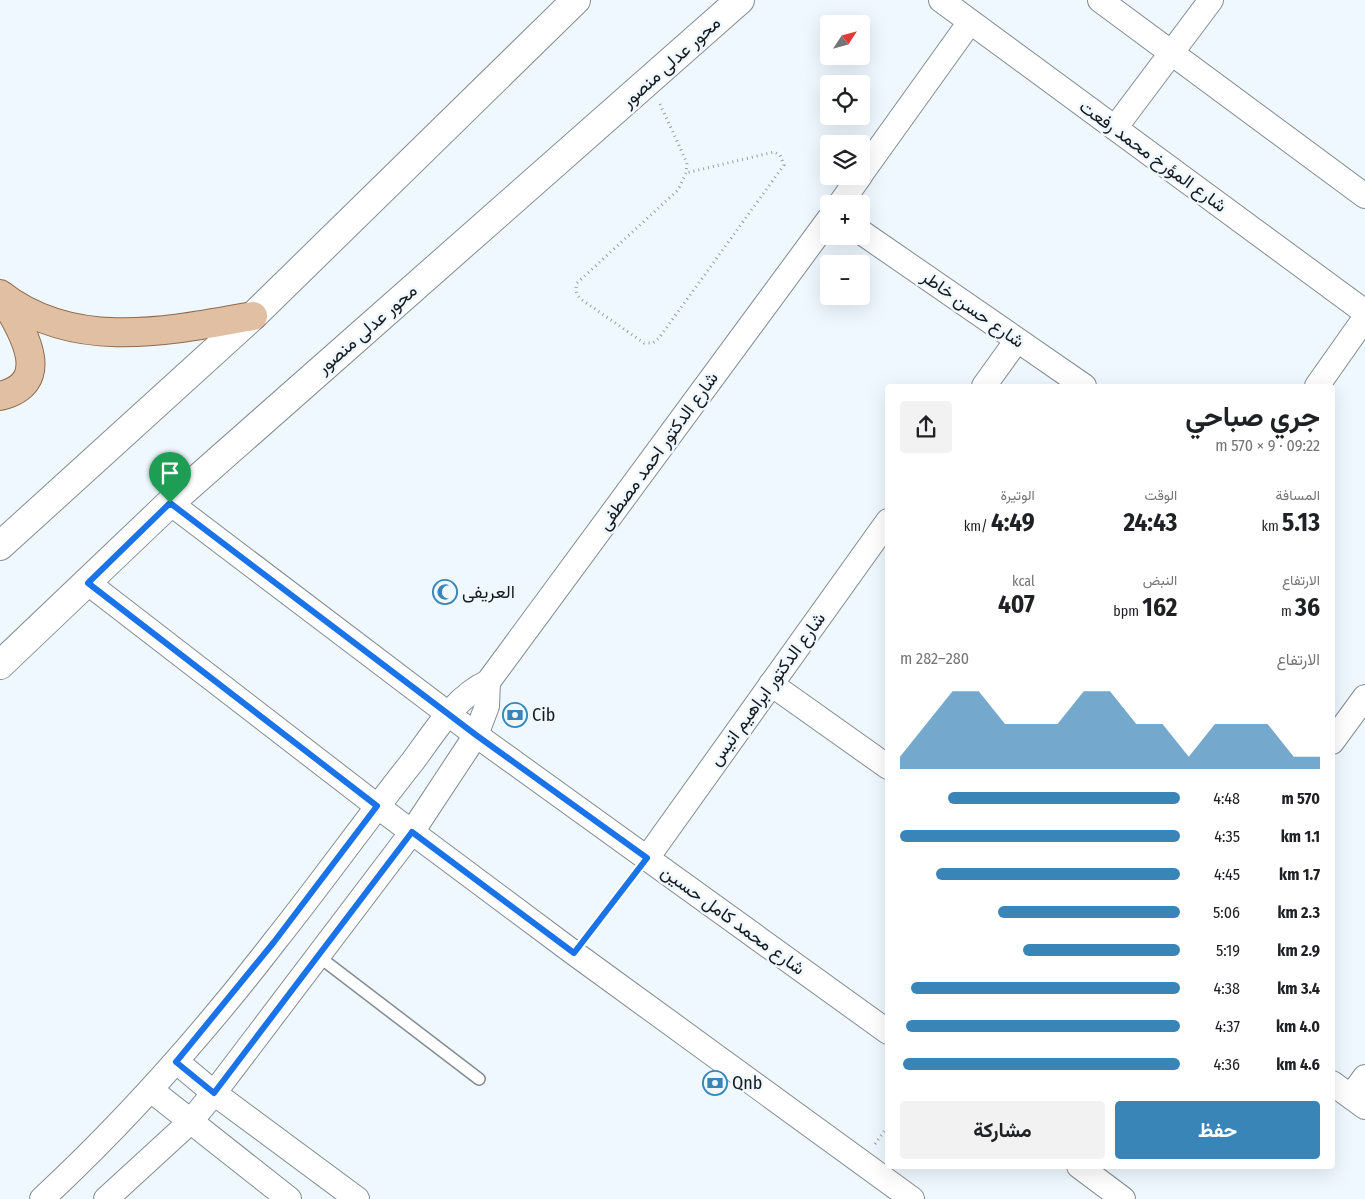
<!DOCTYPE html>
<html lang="ar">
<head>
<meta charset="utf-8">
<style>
	:root { --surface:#fff; --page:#f2f2f2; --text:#202124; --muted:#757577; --accent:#3a85b8 }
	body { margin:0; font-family:"Fira Sans Condensed",Vazirmatn,sans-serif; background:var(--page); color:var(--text); direction:rtl; height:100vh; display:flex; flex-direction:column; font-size:19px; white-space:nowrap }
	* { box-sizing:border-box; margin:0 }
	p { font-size:16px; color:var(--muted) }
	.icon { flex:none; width:28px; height:28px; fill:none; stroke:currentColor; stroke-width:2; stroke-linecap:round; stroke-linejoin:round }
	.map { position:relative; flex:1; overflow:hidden; direction:ltr }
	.side { position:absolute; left:885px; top:384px; width:450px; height:785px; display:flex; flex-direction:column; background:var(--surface); border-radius:5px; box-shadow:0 5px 20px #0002; direction:rtl }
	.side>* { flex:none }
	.needle { width:32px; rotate:54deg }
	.tools { position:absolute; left:820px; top:15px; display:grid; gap:10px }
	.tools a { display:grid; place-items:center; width:50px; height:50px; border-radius:5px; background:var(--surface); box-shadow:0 5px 20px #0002; font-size:25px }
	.pin { position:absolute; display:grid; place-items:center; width:42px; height:42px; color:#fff; margin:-51px -21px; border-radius:50% 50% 50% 0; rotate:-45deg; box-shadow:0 0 5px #0007 }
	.pin .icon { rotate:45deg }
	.round { display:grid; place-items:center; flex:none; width:52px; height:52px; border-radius:5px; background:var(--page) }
	.head { display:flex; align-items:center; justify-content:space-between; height:85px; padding:0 15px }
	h1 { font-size:28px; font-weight:700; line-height:38px }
	.metrics { display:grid; grid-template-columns:repeat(3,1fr); gap:8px; height:85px; padding:5px 15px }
	.metrics div { display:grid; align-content:center }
	.metrics b { font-size:25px; font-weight:700 }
	.metrics small { font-size:14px; font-weight:400 }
	.metrics p { font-size:14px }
	.chart { height:140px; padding:10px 15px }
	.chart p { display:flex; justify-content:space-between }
	.chart svg { width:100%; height:90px; margin-top:5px; fill:var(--accent); opacity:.7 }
	.button { display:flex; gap:10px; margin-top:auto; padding:10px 15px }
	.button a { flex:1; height:58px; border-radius:5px; background:var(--accent); color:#fff; font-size:20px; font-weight:700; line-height:58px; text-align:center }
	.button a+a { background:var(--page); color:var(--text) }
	ul { padding:0 15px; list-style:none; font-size:16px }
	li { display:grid; grid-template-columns:80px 60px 1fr; align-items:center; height:38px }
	li i { height:12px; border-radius:6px; background:var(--accent) }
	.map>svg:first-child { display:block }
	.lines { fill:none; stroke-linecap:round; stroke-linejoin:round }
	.service-casing { stroke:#838c94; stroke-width:14 }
	.minor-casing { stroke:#838c94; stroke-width:26 }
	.secondary-casing { stroke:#838c94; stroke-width:30 }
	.primary-casing { stroke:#8d694c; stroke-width:30 }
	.path { stroke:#979ea3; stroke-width:3; stroke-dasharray:1 4; stroke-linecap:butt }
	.service { stroke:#fff; stroke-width:11 }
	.minor { stroke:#fff; stroke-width:24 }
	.secondary { stroke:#fff; stroke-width:28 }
	.primary { stroke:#e1bfa3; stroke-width:28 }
	.route-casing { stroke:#fff; stroke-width:10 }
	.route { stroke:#1a73e8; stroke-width:6 }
	.labels { text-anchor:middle; stroke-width:5; stroke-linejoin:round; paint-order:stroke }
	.street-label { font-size:18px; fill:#161a1d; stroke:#eff8ff }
	.poi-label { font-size:18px; fill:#161a1d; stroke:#eff8ff; text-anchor:start }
</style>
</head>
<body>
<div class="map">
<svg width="1365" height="1199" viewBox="0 0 1365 1199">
	<rect width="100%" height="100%" fill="#eff8ff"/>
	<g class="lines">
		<defs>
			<polyline id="service" points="318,956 479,1079"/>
			<g id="minor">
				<polyline points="941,0 1365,312"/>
				<polyline points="1100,0 1365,196"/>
				<polyline points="1115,128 1211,0"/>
				<polyline points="861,174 970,22"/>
				<polyline points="840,204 860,176"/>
				<polyline points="861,232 1084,386"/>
				<polyline points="984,386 1017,340"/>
				<polyline points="1317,386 1365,318"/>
				<polyline points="170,503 476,735 888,1032"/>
				<polyline points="88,583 377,806 574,953 912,1199"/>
				<polyline points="771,684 888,767"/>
				<polyline points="1332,742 1365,697"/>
				<polyline points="647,858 888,521"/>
				<polyline points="177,1062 214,1093 357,1199"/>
				<polyline points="1332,1083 1365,1107"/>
				<polyline points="151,1090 289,1199"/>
				<polyline points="1351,1096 1365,1077"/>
				<polyline points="1079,1166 1123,1199"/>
				<path d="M42,1199c85,-79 162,-166 233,-258 47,-59 91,-121 138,-180 21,-28 42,-64 75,-79l341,-463"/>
				<polyline points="106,1199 190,1122 214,1093 412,832 476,735 487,706 488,682"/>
			</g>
			<g id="secondary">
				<polyline points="0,546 253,316 576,0"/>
				<polyline points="0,665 170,503 740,0"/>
			</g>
			<g id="primary">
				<path d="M0,294c74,58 169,37 253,22"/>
				<path d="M0,396c57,-14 20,-68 2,-100"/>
			</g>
		</defs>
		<use href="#service" class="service-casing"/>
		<use href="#minor" class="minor-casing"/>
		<use href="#secondary" class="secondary-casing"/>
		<use href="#primary" class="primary-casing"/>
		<g class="path">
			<path d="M660,104l27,59 -1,10 -8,17 -101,93c-2,7 -1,12 5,17l62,43h9l6,-5 125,-173 -4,-10 -6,-3 -88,21"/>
			<polyline points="588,935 633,876"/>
			<polyline points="875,1144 888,1126"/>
		</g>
		<use href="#service" class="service"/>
		<use href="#minor" class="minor"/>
		<use href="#secondary" class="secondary"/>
		<use href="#primary" class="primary"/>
	</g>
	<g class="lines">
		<defs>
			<polygon id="route" points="170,503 476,735 647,858 574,953 412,832 214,1093 176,1062 274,942 377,806 88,583"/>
		</defs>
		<use href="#route" class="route-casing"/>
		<use href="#route" class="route"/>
	</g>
	<defs>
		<symbol id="mosque-ring" viewBox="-11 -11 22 22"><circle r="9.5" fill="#eff8ff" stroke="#3a85b8" stroke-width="1.5"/><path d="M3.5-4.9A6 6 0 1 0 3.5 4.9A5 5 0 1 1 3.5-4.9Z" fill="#3a85b8"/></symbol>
		<symbol id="bank-ring" viewBox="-11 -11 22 22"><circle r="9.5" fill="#eff8ff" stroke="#3a85b8" stroke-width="1.5"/><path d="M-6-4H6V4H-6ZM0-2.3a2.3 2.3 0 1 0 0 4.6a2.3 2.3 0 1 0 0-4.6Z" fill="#3a85b8"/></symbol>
	</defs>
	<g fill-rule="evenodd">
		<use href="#mosque-ring" x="431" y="578" width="28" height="28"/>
		<use href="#bank-ring" x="501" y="701" width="28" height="28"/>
		<use href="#bank-ring" x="701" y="1069" width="28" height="28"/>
	</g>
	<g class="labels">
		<g class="street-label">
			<text transform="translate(671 62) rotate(-42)" y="6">محور عدلى منصور</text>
			<text transform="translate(1153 156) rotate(36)" y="6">شارع المؤرخ محمد رفعت</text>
			<text transform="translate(973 309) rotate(35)" y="6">شارع حسن خاطر</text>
			<text transform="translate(367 329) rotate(-41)" y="6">محور عدلى منصور</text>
			<text transform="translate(658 451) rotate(-54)" y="6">شارع الدكتور احمد مصطفى</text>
			<text transform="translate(767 689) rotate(-54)" y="6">شارع الدكتور ابراهيم انيس</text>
			<text transform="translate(733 920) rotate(36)" y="6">شارع محمد كامل حسين</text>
		</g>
		<g class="poi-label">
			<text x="462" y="598">العريفى</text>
			<text x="532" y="721">Cib</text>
			<text x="732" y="1089">Qnb</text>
		</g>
	</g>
</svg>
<div class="tools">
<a><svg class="needle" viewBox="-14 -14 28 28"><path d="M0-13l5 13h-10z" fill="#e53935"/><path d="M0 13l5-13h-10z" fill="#757577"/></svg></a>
<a><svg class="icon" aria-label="locate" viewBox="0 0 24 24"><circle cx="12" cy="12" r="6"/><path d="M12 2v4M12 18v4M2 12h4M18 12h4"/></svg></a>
<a><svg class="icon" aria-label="layers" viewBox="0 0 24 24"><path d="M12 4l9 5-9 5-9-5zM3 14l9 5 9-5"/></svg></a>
<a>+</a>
<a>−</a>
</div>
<div class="pin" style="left:170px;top:503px;background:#1e9e55"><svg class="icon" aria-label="arrive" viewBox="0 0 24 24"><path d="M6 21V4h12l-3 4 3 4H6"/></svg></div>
<section class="side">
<div class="head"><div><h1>جري صباحي</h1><p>09:22 · 9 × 570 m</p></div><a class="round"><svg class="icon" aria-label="share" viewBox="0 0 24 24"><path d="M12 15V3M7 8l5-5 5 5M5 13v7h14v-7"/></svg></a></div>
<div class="metrics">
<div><p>المسافة</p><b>5.13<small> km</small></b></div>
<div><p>الوقت</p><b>24:43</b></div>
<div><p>الوتيرة</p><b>4:49<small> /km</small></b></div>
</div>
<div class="metrics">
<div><p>الارتفاع</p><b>36<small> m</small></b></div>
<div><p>النبض</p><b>162<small> bpm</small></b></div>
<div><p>kcal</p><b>407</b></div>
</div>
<div class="chart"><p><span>الارتفاع</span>280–282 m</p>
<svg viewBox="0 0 160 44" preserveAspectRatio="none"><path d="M0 44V38L10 22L20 6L30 6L40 22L50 22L60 22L70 6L80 6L90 22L100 22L110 38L120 22L130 22L140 22L150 38L160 38V44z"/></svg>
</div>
<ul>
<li><b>570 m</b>4:48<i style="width:83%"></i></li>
<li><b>1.1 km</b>4:35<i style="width:100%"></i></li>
<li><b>1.7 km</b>4:45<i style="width:87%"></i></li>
<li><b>2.3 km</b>5:06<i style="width:65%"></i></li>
<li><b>2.9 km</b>5:19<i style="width:56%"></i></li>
<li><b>3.4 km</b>4:38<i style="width:96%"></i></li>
<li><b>4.0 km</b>4:37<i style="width:98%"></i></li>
<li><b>4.6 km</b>4:36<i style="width:99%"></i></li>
</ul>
<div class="button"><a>حفظ</a><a>مشاركة</a></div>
</section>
</div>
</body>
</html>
